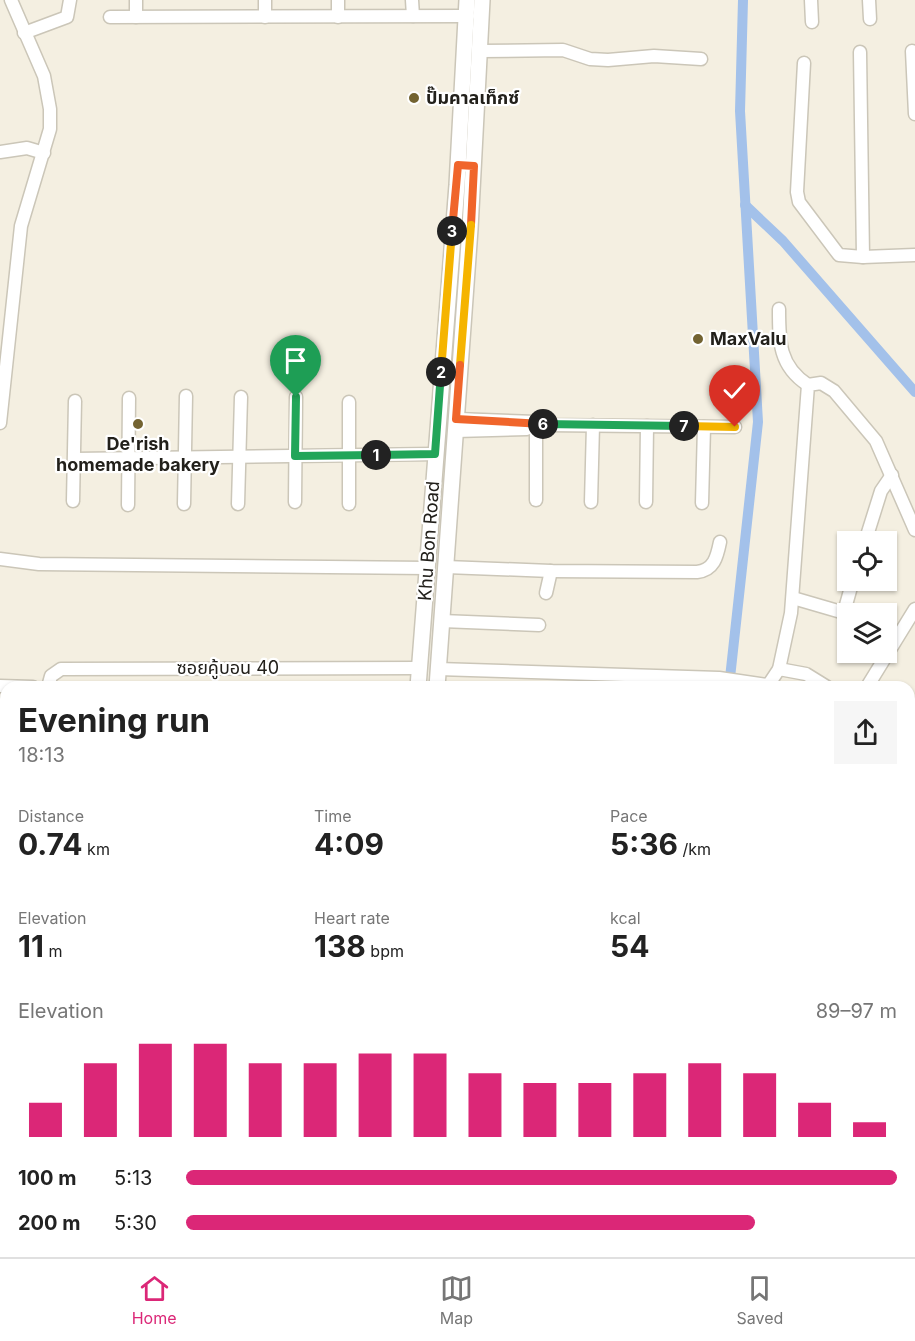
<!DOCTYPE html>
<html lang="en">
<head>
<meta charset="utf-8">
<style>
	:root { --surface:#fff; --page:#f6f6f6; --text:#222; --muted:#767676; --line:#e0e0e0; --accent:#db2777 }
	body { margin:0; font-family:Inter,"Noto Sans Thai",sans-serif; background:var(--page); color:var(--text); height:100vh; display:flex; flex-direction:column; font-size:22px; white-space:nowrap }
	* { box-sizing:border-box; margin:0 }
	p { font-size:20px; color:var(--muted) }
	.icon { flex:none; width:33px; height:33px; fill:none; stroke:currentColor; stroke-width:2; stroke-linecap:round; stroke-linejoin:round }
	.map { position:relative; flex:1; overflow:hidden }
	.panel { position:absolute; left:0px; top:681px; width:915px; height:576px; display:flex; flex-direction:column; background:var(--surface); border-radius:18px 18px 0 0; box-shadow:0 2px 4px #0004 }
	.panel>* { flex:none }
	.fabs { position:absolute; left:837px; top:531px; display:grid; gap:12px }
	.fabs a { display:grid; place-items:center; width:60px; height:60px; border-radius:0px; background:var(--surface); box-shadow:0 2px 4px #0004; font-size:30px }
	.pin { position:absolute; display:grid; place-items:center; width:51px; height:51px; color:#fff; margin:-62px -26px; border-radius:50% 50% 50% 0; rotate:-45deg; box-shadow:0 0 6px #0007 }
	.pin .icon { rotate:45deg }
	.km { position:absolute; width:30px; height:30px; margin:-15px; border-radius:50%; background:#222; color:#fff; font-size:16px; line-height:30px; text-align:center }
	.round { display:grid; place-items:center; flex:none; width:63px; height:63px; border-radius:0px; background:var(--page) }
	.overview { display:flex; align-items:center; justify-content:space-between; height:102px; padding:0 18px }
	h1 { font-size:33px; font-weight:700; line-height:45px }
	.stats { display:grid; grid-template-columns:repeat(3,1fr); gap:9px; height:102px; padding:6px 18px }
	.stats div { display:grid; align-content:center }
	.stats b { font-size:30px; font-weight:700 }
	.stats small { font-size:16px; font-weight:400 }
	.stats p { font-size:16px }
	.chart { height:168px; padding:12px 18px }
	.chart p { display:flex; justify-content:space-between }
	.chart svg { width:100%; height:108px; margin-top:6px; stroke:var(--accent); stroke-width:6 }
	ul { padding:0 18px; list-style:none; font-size:20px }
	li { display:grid; grid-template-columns:96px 72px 1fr; align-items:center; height:45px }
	li i { height:15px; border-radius:8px; background:var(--accent) }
	.dock { display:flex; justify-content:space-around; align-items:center; height:84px; border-top:2px solid var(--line); background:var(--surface); font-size:16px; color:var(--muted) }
	.dock a { display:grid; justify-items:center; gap:3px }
	.dock .active { color:var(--accent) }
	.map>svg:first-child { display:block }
	.green { fill:#9dceaf }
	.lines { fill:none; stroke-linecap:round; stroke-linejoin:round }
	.canal { stroke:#a3c1ea; stroke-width:10 }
	.minor-casing { stroke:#cbc6b8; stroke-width:15 }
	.major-casing { stroke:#cbc6b8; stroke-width:18 }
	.minor { stroke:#fff; stroke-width:12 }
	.major { stroke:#fff; stroke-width:15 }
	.split-1-casing { stroke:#fff; stroke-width:12 }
	.split-2-casing { stroke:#fff; stroke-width:12 }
	.split-3-casing { stroke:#fff; stroke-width:12 }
	.split-4-casing { stroke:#fff; stroke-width:12 }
	.split-5-casing { stroke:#fff; stroke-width:12 }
	.split-6-casing { stroke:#fff; stroke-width:12 }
	.split-7-casing { stroke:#fff; stroke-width:12 }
	.split-8-casing { stroke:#fff; stroke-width:12 }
	.split-1 { stroke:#22a559; stroke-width:8 }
	.split-2 { stroke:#22a559; stroke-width:8 }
	.split-3 { stroke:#f5b400; stroke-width:8 }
	.split-4 { stroke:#f0652b; stroke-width:8 }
	.split-5 { stroke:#f5b400; stroke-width:8 }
	.split-6 { stroke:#f0652b; stroke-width:8 }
	.split-7 { stroke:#22a559; stroke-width:8 }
	.split-8 { stroke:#f5b400; stroke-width:8 }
	.poi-dot { fill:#736331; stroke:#fff; stroke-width:2 }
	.labels { text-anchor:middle; stroke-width:4.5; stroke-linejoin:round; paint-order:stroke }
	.poi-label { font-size:18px; font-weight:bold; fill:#22201b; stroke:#fff; text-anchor:start }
	.street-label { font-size:18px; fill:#22201b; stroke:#fff }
</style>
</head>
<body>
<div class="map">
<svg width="915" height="1257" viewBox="0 0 915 1257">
	<rect width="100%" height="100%" fill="#f4efe1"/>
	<polygon class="green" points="909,1035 915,1041 915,1109 909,1103"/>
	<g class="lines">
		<g class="canal">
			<polyline points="745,205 783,241 915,392"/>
			<polyline points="729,687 758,422 740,111 743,0"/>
			<polyline points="0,1171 6,1171"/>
			<polyline points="620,1257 620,1251"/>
		</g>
		<defs>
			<g id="minor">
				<polyline points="136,0 136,17"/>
				<polyline points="338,0 338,17"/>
				<polyline points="412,0 413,16"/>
				<polyline points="811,0 812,22"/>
				<polyline points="869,0 870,19"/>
				<polyline points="110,17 468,16"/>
				<polyline points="265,17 265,0"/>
				<polyline points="24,33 67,17 70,0"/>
				<polyline points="481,51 563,50 590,59 608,60 654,56 701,59"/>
				<polyline points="912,51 915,114"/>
				<polyline points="860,52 863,257"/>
				<polyline points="804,63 797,192 799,202 839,255 863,257 915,255"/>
				<polyline points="0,152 27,148 44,153"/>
				<path d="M779,309c0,33 0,57 29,76"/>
				<polyline points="456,419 536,422 546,425 735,427"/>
				<polyline points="536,422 536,500"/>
				<polyline points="0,423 21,226 50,129 50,109 44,76 11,0"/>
				<polyline points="456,431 527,429"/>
				<polyline points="75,459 435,454"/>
				<polyline points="73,501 75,401"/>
				<polyline points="295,502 296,397"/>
				<polyline points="591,502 593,425"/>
				<polyline points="646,502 647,426"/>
				<polyline points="702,503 704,427"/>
				<polyline points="184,504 186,396"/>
				<polyline points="238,504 241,397"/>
				<polyline points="349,504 349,402"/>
				<polyline points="128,505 129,398"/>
				<polyline points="865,542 881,491 892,475"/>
				<polyline points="0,559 39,564 427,568"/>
				<path d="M446,567l105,4 146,1c17,-2 20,-15 23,-30"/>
				<polyline points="546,593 551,571"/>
				<polyline points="793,598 848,614"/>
				<polyline points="844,612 853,580"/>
				<polyline points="442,621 539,625"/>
				<polyline points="438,669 719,678 767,685"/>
				<polyline points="779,669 806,674 827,687"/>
				<polyline points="0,686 33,687"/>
				<polyline points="48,687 51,676 61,669 420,668"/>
				<polyline points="767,687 779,669 791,613 808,385 821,383 834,391 876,441 915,530"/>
				<polyline points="867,687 915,609"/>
				<polyline points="0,773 0,786"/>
				<polyline points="0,831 6,831"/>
				<polyline points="0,899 6,903"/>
				<polyline points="0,967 6,967"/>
				<polyline points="909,1032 915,1038"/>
				<polyline points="0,1053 6,1053"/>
				<polyline points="0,1068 6,1072"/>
				<polyline points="0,1136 6,1139"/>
				<polyline points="909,1148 915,1139"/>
				<polyline points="0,1151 6,1152"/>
				<polyline points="909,1212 915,1218"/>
				<polyline points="909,1236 915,1228"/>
				<polyline points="697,1251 706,1255 713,1251"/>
				<polyline points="727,1251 737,1257"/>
				<polyline points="768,1257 773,1251"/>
				<polyline points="828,1257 830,1254"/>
				<polyline points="894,1257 898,1251"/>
			</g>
			<g id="major">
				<polyline points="418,687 457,185 467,0"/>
				<polyline points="437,687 470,229 482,0"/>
				<polyline points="375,1257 375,1251"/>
				<polyline points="395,1257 395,1251"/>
			</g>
		</defs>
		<use href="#minor" class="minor-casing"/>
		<use href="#major" class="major-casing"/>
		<use href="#minor" class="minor"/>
		<use href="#major" class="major"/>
	</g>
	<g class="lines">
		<defs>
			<polyline id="split-1" points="296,397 295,456 376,455"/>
			<polyline id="split-2" points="376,455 435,454 441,372"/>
			<polyline id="split-3" points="441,372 452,231"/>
			<polyline id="split-4" points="452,231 458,165 474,166 471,225"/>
			<polyline id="split-5" points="460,365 471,225"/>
			<polyline id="split-6" points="460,365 456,419 543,424"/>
			<polyline id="split-7" points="543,424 684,426"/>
			<polyline id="split-8" points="684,426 735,427"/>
		</defs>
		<use href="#split-1" class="split-1-casing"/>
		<use href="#split-2" class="split-2-casing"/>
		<use href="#split-3" class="split-3-casing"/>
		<use href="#split-4" class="split-4-casing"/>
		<use href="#split-5" class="split-5-casing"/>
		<use href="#split-6" class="split-6-casing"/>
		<use href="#split-7" class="split-7-casing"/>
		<use href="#split-8" class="split-8-casing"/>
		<use href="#split-1" class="split-1"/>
		<use href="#split-2" class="split-2"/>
		<use href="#split-3" class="split-3"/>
		<use href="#split-4" class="split-4"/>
		<use href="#split-5" class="split-5"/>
		<use href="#split-6" class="split-6"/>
		<use href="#split-7" class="split-7"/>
		<use href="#split-8" class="split-8"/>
	</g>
	<g class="poi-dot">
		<circle cx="414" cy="98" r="6"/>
		<circle cx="698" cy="339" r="6"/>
		<circle cx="138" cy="424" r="6"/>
	</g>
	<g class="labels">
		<g class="poi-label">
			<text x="426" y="104">ปั๊มคาลเท็กซ์</text>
			<text x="710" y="345">MaxValu</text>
			<text x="138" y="450" text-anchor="middle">De'rish<tspan x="138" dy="21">homemade bakery</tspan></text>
		</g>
		<g class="street-label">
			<text transform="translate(429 541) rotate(-86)" y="6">Khu Bon Road</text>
			<text x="228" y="674">ซอยคู้บอน 40</text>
		</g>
	</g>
</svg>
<div class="fabs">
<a><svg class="icon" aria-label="locate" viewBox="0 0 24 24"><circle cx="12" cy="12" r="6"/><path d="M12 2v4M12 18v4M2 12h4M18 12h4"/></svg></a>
<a><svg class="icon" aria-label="layers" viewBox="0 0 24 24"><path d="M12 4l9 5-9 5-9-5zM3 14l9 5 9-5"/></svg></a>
</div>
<div class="pin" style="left:296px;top:397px;background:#1e9e55"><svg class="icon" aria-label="arrive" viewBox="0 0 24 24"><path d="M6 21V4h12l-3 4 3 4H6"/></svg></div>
<div class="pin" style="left:735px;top:427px;background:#d93025"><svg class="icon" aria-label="check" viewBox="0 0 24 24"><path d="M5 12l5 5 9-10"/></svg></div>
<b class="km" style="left:376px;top:455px">1</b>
<b class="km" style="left:441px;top:372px">2</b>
<b class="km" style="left:452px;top:231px">3</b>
<b class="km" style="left:543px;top:424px">6</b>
<b class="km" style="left:684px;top:426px">7</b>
<section class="panel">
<div class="overview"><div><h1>Evening run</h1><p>18:13</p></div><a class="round"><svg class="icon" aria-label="share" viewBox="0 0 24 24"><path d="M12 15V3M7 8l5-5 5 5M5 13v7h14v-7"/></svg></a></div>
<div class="stats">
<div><p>Distance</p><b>0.74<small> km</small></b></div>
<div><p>Time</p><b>4:09</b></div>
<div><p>Pace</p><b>5:36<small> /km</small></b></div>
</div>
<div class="stats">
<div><p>Elevation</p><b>11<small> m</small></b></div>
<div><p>Heart rate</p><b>138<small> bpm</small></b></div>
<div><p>kcal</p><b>54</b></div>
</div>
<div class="chart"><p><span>Elevation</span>89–97 m</p>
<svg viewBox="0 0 160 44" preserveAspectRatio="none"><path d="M5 44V30M15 44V14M25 44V6M35 44V6M45 44V14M55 44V14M65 44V10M75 44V10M85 44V18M95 44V22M105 44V22M115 44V18M125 44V14M135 44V18M145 44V30M155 44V38"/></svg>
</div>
<ul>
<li><b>100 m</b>5:13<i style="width:100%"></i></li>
<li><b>200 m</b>5:30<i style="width:80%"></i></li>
</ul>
</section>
</div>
<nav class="dock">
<a class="active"><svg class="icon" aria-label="home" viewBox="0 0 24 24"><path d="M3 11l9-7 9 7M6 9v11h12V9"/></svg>Home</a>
<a><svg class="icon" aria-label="map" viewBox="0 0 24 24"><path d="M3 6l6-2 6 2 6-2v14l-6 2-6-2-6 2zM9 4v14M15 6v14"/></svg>Map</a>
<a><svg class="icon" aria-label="saved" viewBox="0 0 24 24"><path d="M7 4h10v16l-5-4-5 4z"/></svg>Saved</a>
</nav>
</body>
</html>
